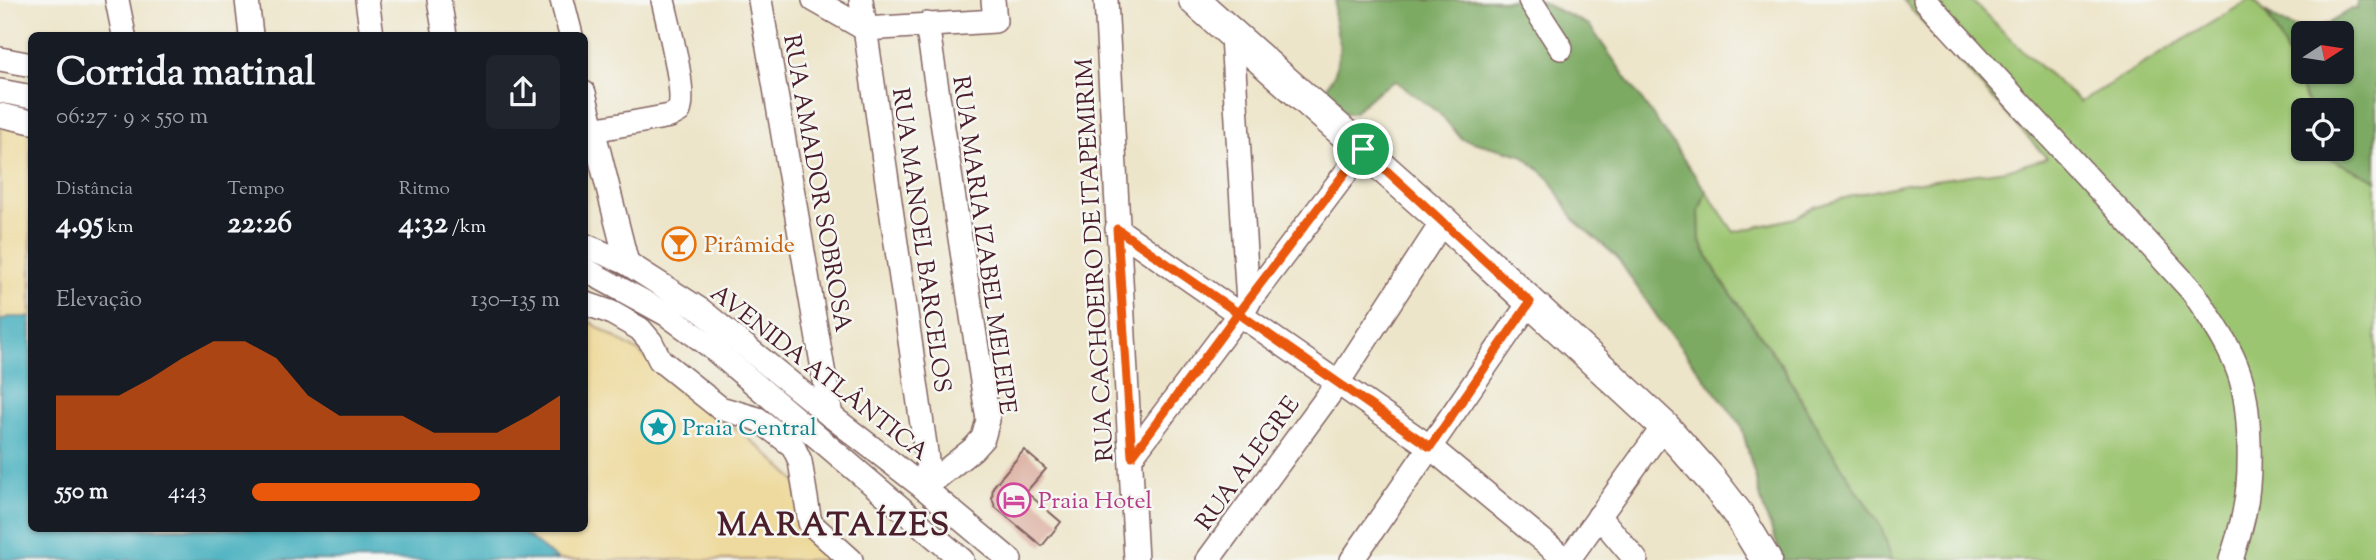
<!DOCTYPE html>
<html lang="pt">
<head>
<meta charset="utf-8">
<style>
	:root { --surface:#171b24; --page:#20242c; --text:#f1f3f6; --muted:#9ea1a6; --accent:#ea580c }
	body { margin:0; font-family:"Sorts Mill Goudy",serif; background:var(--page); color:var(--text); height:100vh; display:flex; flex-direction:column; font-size:26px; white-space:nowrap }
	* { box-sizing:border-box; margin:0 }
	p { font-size:23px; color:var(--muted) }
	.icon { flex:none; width:38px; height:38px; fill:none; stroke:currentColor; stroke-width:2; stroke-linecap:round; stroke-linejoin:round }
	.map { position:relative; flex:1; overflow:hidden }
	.sheet { position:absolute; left:28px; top:32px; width:560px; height:500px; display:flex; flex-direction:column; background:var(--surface); border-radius:10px; box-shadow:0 2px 5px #0004 }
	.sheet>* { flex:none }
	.needle { width:46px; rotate:78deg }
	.controls { position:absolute; left:2291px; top:21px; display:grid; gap:14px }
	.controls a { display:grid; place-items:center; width:63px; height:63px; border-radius:10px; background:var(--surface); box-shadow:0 2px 5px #0004; font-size:35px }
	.pin { position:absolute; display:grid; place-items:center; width:60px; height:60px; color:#fff; margin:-30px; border:4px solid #fff; border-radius:50%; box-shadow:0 2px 7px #0007 }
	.round { display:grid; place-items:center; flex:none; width:74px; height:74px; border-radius:10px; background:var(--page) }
	.overview { display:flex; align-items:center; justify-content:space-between; height:119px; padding:0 28px }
	h1 { font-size:38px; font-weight:700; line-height:52px }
	.figures { display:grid; grid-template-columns:repeat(3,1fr); gap:10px; height:119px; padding:7px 28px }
	.figures div { display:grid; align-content:center }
	.figures b { font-size:30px; font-weight:700 }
	.figures small { font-size:19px; font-weight:400 }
	.figures p { font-size:19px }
	.chart { height:196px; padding:14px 28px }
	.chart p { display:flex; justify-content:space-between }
	.chart svg { width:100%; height:126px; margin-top:7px; fill:var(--accent); opacity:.7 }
	ul { padding:0 28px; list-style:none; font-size:23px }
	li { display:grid; grid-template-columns:112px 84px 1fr; align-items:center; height:52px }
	li i { height:18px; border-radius:9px; background:var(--accent) }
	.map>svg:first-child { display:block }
	.green { fill:#9cc571; stroke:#73724e; stroke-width:2 }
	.forest { fill:#7daa63; stroke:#646447; stroke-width:2; fill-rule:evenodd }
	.sand { fill:#eeda9e; stroke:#9c7c64; stroke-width:2 }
	.water { fill:#3eacbc; stroke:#446674; stroke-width:2 }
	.building { fill:#daaa9b }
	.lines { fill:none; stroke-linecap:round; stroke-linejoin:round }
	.minor-casing { stroke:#836462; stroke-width:26 }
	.major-casing { stroke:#836462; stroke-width:33 }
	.minor { stroke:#fff; stroke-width:23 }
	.major { stroke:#fff; stroke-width:30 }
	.route-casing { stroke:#fff; stroke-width:14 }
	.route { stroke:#ea580c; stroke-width:9 }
	.labels { text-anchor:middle; stroke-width:5; stroke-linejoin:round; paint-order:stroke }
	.street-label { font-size:24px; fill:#4a1f2b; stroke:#f6f6f2 }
	.food-label { font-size:24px; fill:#c56008; stroke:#f6f6f2; text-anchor:start }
	.culture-label { font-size:24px; fill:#0d838f; stroke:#f6f6f2; text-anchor:start }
	.hotel-label { font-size:24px; fill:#b23c85; stroke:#f6f6f2; text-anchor:start }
	.district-label { font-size:32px; font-weight:bold; letter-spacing:2px; fill:#4a1f2b; stroke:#f6f6f2 }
</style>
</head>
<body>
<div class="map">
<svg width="2376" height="560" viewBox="0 0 2376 560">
	<rect width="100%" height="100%" fill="#f6f6f2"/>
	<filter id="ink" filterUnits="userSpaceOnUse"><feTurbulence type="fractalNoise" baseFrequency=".0143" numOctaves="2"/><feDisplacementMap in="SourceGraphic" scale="14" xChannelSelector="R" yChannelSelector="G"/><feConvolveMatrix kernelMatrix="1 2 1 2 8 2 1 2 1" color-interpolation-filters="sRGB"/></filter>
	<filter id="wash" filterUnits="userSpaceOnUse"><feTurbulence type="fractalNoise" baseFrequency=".00686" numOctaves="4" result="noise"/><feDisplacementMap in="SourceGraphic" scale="28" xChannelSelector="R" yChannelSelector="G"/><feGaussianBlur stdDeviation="1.57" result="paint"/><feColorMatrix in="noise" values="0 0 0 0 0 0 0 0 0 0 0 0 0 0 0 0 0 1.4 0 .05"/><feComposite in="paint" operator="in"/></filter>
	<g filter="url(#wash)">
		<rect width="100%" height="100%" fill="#ede5c9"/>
		<path class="green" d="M1903,0h68l53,52 56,50 169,-102h5c24,23 43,79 56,110h-7v39h23l3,9 47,22v380h-484l-11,-33 -60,-92 -37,-67 -65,-91 -19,-37 -1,-29 7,-20 28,41 61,-14 19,-11 41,-12 51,-11 100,-14 41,-12z"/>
		<g class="forest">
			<polygon points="1336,0 1537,0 1589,25 1706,191 1699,211 1700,241 1719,277 1783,368 1821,435 1881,527 1892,560 1783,560 1764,510 1741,425 1658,318 1616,256 1575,221 1550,179 1522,155 1462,139 1439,113 1395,81 1378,91 1353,113 1334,113 1322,95 1335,73 1340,46 1334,18"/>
			<path d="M2357,0h19v180l-47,-22 -3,-9h16v-39h-32l-19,-49 -25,-50c14,13 37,23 56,15 11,-4 20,-11 30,-17h5zM2303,33h39v39h-39z"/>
		</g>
		<g class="sand">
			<polygon points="0,124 31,129 31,317 10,317 0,321"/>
			<polygon points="585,319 640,353 762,449 794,479 843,560 558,560 518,529 584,528"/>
		</g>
		<polygon class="water" points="9,317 31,317 32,528 518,529 558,560 0,560 0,321"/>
		<g id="blocks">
			<polygon class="building" points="1024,450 1046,469 1026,492 1061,522 1042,546 995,507 992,498 993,487"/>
		</g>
	</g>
	<g filter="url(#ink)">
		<use href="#blocks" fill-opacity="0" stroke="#836462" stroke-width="2"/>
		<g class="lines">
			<defs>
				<g id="minor">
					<polyline points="117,0 124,35"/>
					<polyline points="247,0 251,35"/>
					<polyline points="367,0 372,35"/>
					<polyline points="439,0 445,35"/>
					<polyline points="562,0 571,35"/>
					<polyline points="760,0 831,416"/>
					<polyline points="814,0 865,29 995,21 993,0"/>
					<polyline points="861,0 925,445 928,468 924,488"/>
					<polyline points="1106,0 1136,560"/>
					<polyline points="1530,0 1561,48"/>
					<path d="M1925,0l269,293c16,25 35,51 45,80 12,34 13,104 5,140 -3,16 -8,31 -13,47"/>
					<polyline points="1232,36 1248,304"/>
					<polyline points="0,59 32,65"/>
					<polyline points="0,91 32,97"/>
					<polyline points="584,93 627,263"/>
					<polyline points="0,115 32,122"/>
					<path d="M593,130l77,-14 9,-5c8,-19 -11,-87 -16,-111"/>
					<polyline points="1117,229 1430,447 1566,560"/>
					<polyline points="584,245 627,263 702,311 831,416 924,488 1010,560"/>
					<polyline points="584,269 666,314 710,346 962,560"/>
					<polyline points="584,303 610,312 640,329 651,342 660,360 720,408 758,419 793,446 800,461 810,523 851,560"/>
					<polyline points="1132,456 1363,150"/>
					<polyline points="924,488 973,449 983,438 988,420 927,24"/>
					<polyline points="1599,516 1636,560"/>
					<polyline points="1208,560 1337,384 1443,221"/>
					<polyline points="1352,560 1530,302"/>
					<polyline points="1568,560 1664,426"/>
				</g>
				<polyline id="major" points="1194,0 1443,221 1664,426 1711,479 1738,514 1766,560"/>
			</defs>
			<use href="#minor" class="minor-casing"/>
			<use href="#major" class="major-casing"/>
			<use href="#minor" class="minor"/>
			<use href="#major" class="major"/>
		</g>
	</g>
	<g class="lines" filter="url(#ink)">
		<defs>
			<polyline id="route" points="1363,149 1238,313 1117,229 1132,456 1238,313 1430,447 1530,302 1363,149"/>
		</defs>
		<use href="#route" class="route-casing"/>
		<use href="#route" class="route"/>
	</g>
	<defs>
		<symbol id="bar-ring" viewBox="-11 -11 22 22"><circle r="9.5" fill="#f6f6f2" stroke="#e8710a" stroke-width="1.5"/><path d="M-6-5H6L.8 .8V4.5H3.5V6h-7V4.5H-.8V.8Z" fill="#e8710a"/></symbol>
		<symbol id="sight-ring" viewBox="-11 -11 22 22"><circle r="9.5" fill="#f6f6f2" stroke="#0f9aa8" stroke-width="1.5"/><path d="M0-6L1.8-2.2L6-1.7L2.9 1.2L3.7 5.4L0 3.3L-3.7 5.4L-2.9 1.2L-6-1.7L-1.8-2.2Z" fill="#0f9aa8"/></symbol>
		<symbol id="hotel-ring" viewBox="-11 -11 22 22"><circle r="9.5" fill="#f6f6f2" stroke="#d1479c" stroke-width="1.5"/><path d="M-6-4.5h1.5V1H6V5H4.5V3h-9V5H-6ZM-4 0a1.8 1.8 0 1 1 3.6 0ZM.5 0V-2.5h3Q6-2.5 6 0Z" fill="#d1479c"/></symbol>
	</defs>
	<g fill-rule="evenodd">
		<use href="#bar-ring" x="660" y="225" width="38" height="38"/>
		<use href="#sight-ring" x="639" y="408" width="38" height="38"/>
		<use href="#hotel-ring" x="995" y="481" width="38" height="38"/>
	</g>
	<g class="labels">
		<g class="street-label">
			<text transform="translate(818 183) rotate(80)" y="8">RUA AMADOR SOBROSA</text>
			<text transform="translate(922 240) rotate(82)" y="8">RUA MANOEL BARCELOS</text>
			<text transform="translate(985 245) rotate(82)" y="8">RUA MARIA IZABEL MELEIPE</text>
			<text transform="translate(1094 260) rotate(-93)" y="8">RUA CACHOEIRO DE ITAPEMIRIM</text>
			<text transform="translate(820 372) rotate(38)" y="8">AVENIDA ATLÂNTICA</text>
			<text transform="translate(1247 463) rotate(-54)" y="8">RUA ALEGRE</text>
		</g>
		<g class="food-label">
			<text x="704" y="252">Pirâmide</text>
		</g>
		<g class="culture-label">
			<text x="682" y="435">Praia Central</text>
		</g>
		<g class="hotel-label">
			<text x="1038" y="508">Praia Hotel</text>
		</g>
		<g class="district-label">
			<text x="834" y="535">MARATAÍZES</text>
		</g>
	</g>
</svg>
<div class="controls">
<a><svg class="needle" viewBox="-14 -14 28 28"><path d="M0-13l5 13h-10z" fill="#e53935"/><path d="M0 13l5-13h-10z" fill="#9ea1a6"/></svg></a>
<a><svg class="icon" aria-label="locate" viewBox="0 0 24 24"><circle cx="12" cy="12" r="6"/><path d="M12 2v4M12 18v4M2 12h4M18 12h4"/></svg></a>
</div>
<div class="pin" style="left:1363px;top:149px;background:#1e9e55"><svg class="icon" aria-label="arrive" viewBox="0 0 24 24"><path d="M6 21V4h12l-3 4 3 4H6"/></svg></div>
<section class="sheet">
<div class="overview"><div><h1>Corrida matinal</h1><p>06:27 · 9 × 550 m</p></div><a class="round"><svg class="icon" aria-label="share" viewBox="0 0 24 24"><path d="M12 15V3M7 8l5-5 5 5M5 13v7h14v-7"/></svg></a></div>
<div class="figures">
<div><p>Distância</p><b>4.95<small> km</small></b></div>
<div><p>Tempo</p><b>22:26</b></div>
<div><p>Ritmo</p><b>4:32<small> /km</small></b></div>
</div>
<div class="chart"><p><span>Elevação</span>130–135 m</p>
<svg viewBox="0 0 160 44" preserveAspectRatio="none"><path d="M0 44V25L10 25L20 25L30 19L40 12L50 6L60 6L70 12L80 25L90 32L100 32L110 32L120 38L130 38L140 38L150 32L160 25V44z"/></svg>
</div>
<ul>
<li><b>550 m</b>4:43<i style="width:74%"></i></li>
</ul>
</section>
</div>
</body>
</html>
